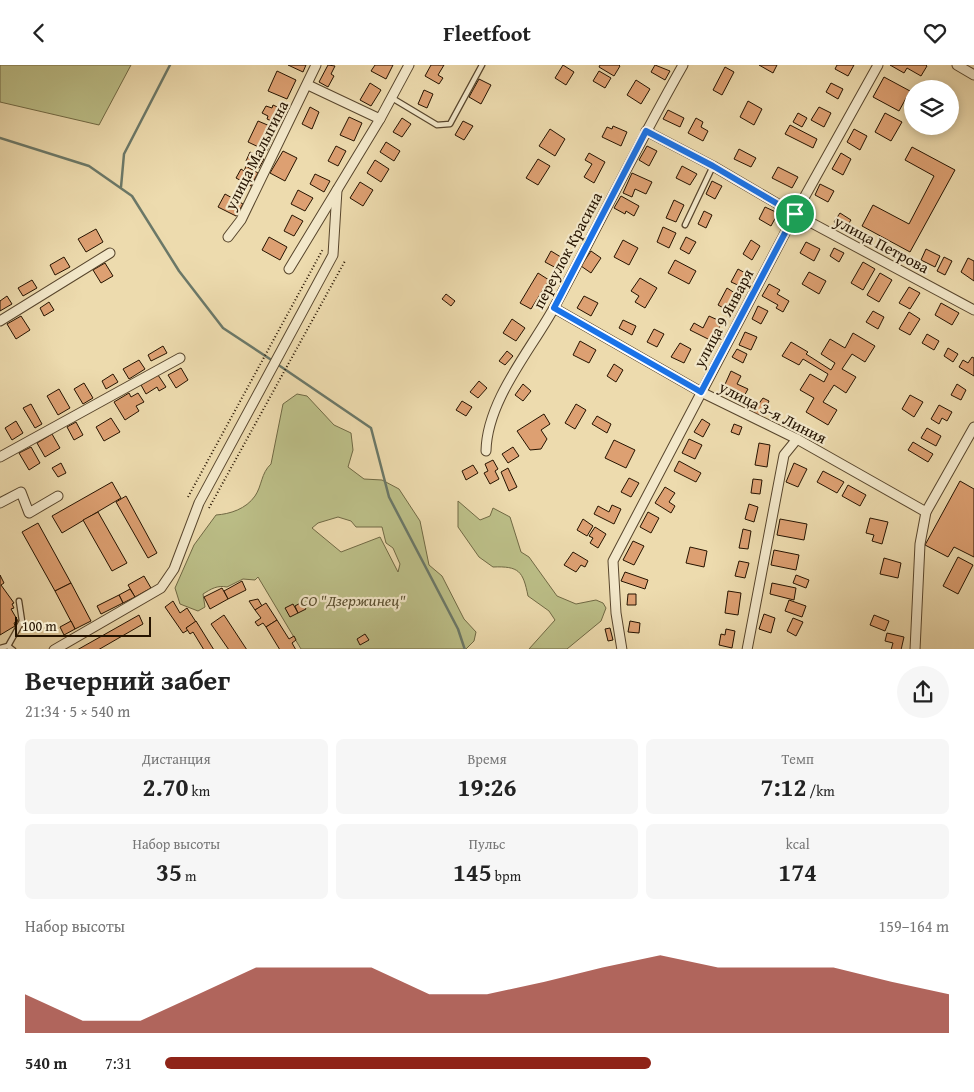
<!DOCTYPE html>
<html lang="ru">
<head>
<meta charset="utf-8">
<style>
	:root { --surface:#fff; --page:#f6f6f6; --text:#222; --muted:#767676; --accent:#8f2418 }
	body { margin:0; font-family:"Gentium Book Plus",serif; background:var(--page); color:var(--text); height:100vh; display:flex; flex-direction:column; font-size:19px; white-space:nowrap }
	* { box-sizing:border-box; margin:0 }
	p { font-size:16px; color:var(--muted) }
	.icon { flex:none; width:28px; height:28px; fill:none; stroke:currentColor; stroke-width:2; stroke-linecap:round; stroke-linejoin:round }
	.map { position:relative; height:584px; overflow:hidden }
	.sheet { display:flex; flex-direction:column; background:var(--surface); flex:1 }
	.sheet>* { flex:none }
	.buttons { position:absolute; left:904px; top:15px; display:grid; gap:10px }
	.buttons a { display:grid; place-items:center; width:55px; height:55px; border-radius:50%; background:var(--surface); box-shadow:0 2px 8px #0003; font-size:25px }
	.scale { position:absolute; left:15px; bottom:12px; width:136px; box-sizing:border-box; padding-left:5px; border:2px solid #251300; border-top:0; font-size:14px; line-height:18px; white-space:nowrap; color:#251300; -webkit-text-stroke:4px #f3e8ca; paint-order:stroke }
	.pin { position:absolute; display:grid; place-items:center; width:42px; height:42px; color:#fff; margin:-21px; border:2px solid #fff; border-radius:50%; box-shadow:0 1px 5px #0007 }
	.round { display:grid; place-items:center; flex:none; width:52px; height:52px; border-radius:26px; background:var(--page) }
	.headline { display:flex; align-items:center; justify-content:space-between; height:85px; padding:0 25px }
	h1 { font-size:28px; font-weight:700; line-height:38px }
	.stats { display:grid; grid-template-columns:repeat(3,1fr); gap:8px; height:85px; padding:5px 25px }
	.stats div { display:grid; align-content:center; border-radius:8px; background:var(--page); text-align:center }
	.stats b { font-size:25px; font-weight:700 }
	.stats small { font-size:14px; font-weight:400 }
	.stats p { font-size:14px }
	.chart { height:140px; padding:10px 25px }
	.chart p { display:flex; justify-content:space-between }
	.chart svg { width:100%; height:90px; margin-top:5px; fill:var(--accent); opacity:.7 }
	ul { padding:0 25px; list-style:none; font-size:16px }
	li { display:grid; grid-template-columns:80px 60px 1fr; align-items:center; height:38px }
	li i { height:12px; border-radius:6px; background:var(--accent) }
	header { display:flex; justify-content:space-between; align-items:center; height:65px; padding:0 25px; background:var(--surface); font-size:22px; font-weight:700 }
	.map>svg:first-child { display:block }
	.green { fill:#bcbf88; stroke:#706944; fill-rule:evenodd }
	.lines { fill:none; stroke-linecap:round; stroke-linejoin:round }
	.stream { stroke:#6b7868; stroke-width:2.5 }
	.building { fill:#dda072; stroke:#251300 }
	.lane-casing { stroke:#57452c; stroke-width:7 }
	.street-casing { stroke:#57452c; stroke-width:11 }
	.path { stroke:#251300; stroke-width:2; stroke-dasharray:1 2.5; stroke-linecap:butt }
	.lane { stroke:#f3e8ca; stroke-width:4.5 }
	.street { stroke:#f3e8ca; stroke-width:9 }
	.route-casing { stroke:#fff; stroke-width:10 }
	.route { stroke:#1a73e8; stroke-width:6 }
	.labels { text-anchor:middle; stroke-width:4.5; stroke-linejoin:round; paint-order:stroke }
	.street-label { font-size:16px; fill:#251300; stroke:#f3e8ca }
	.park-label { font-size:16px; font-style:italic; fill:#5a4f30; stroke:#f3e8ca }
</style>
</head>
<body>
<header><svg class="icon" aria-label="back" viewBox="0 0 24 24"><path d="M15 5l-7 7 7 7"/></svg>Fleetfoot<svg class="icon" aria-label="heart" viewBox="0 0 24 24"><path d="M12 20l-8-8c-3-5 5-10 8-4 3-6 11-1 8 4z"/></svg></header>
<div class="map">
<svg width="974" height="585" viewBox="0 0 974 585">
	<rect width="100%" height="100%" fill="#eddbae"/>
	<filter id="stains"><feTurbulence type="fractalNoise" baseFrequency=".004" numOctaves="4"/><feColorMatrix values="0 0 0 0 .2 0 0 0 0 .09 0 0 0 0 .02 0 0 0 .5 -.17"/></filter>
	<radialGradient id="worn" r=".72"><stop offset=".6" stop-color="#630" stop-opacity="0"/><stop offset="1" stop-color="#630" stop-opacity=".3"/></radialGradient>
	<g class="green">
		<polygon points="0,0 131,0 99,60 0,37"/>
		<path d="M297,329l10,2 27,29 17,8 2,17 -5,17 16,12 18,1 17,9 21,32 9,44 13,11 22,43 12,13 -2,9 -8,8h-165l-43,-72 -3,3 -12,-1 -16,8c-10,-2 -16,2 -24,7l2,13 -7,4 -18,-7 -5,-16 19,-43 22,-30c14,-1 30,-6 39,-19 7,-10 6,-23 16,-32l12,-60zM338,452l13,4 5,6h26l4,16 7,5 7,16 -2,8 -18,-35 -39,15 -29,-24 6,-5z"/>
		<path d="M458,436l22,19 10,-4 3,-8 17,9 11,35 8,5 28,39 19,8 20,-4 7,3 3,5 -5,13 -34,28h-38l26,-29 -6,-9 -21,-15c-5,-25 -9,-30 -35,-29l-14,-10 -21,-30z"/>
	</g>
	<g class="lines">
		<g class="stream">
			<polyline points="0,73 89,101 132,131 179,206 223,263 273,296"/>
			<polyline points="121,122 124,89 170,0"/>
			<polyline points="277,299 371,363 389,432 458,564 465,585"/>
		</g>
	</g>
	<g class="building">
		<polygon points="288,0 306,0 303,7"/>
		<polygon points="328,0 335,1 331,9 334,11 328,22 319,17"/>
		<polygon points="375,0 393,0 386,14 371,6"/>
		<polygon points="431,0 444,0 438,10 443,13 439,19 425,11"/>
		<polygon points="563,0 574,7 566,20 555,13"/>
		<polygon points="600,0 619,0 620,1 614,11 599,2"/>
		<polygon points="655,0 670,6 665,15 651,7"/>
		<polygon points="759,0 777,0 773,8"/>
		<polygon points="837,0 854,0 848,11 835,4"/>
		<polygon points="890,0 926,0 927,1 921,11 907,3 904,8"/>
		<polygon points="725,2 734,7 722,30 713,25"/>
		<polygon points="277,6 296,15 287,34 268,26"/>
		<polygon points="599,6 611,13 605,23 593,16"/>
		<polygon points="884,12 910,26 899,46 873,32"/>
		<polygon points="479,14 491,20 481,39 469,32"/>
		<polygon points="636,15 650,24 641,39 627,30"/>
		<polygon points="370,18 381,25 371,41 360,35"/>
		<polygon points="831,18 843,24 838,34 826,27"/>
		<polygon points="424,25 433,29 427,43 418,39"/>
		<polygon points="748,36 762,44 754,60 740,52"/>
		<polygon points="273,40 284,45 278,59 267,54 268,51 262,48 266,41 272,43"/>
		<polygon points="310,42 319,47 312,64 302,59"/>
		<polygon points="819,42 831,48 824,62 811,55"/>
		<polygon points="668,45 684,53 680,62 663,54"/>
		<polygon points="798,48 807,53 802,62 793,57"/>
		<polygon points="885,48 902,57 891,76 875,67"/>
		<polygon points="349,52 362,58 354,76 340,70"/>
		<polygon points="402,53 411,59 402,72 393,67"/>
		<polygon points="696,53 703,57 701,62 708,66 703,76 688,68"/>
		<polygon points="258,56 277,64 267,86 248,77"/>
		<polygon points="463,56 473,61 464,75 455,70"/>
		<polygon points="790,60 817,74 813,83 785,69"/>
		<polygon points="613,61 627,67 621,81 602,72 607,62 612,64"/>
		<polygon points="550,64 565,74 555,91 539,81"/>
		<polygon points="854,64 867,71 860,85 847,77"/>
		<polygon points="386,77 400,86 394,96 380,87"/>
		<polygon points="336,81 346,86 338,101 328,96"/>
		<polygon points="647,81 657,86 649,101 639,95"/>
		<polygon points="912,82 955,105 910,187 862,161 873,140 909,159 934,111 905,95"/>
		<polygon points="739,84 756,93 751,102 734,94"/>
		<polygon points="283,86 297,93 285,116 270,108"/>
		<polygon points="250,87 264,94 259,103 246,96"/>
		<polygon points="589,88 605,97 594,118 584,112 592,99 585,95"/>
		<polygon points="841,88 851,94 843,110 832,104"/>
		<polygon points="538,94 550,101 538,120 526,113"/>
		<polygon points="375,95 389,104 381,117 367,108"/>
		<polygon points="246,101 258,108 251,121 236,113 241,104 244,106"/>
		<polygon points="682,101 697,109 690,120 676,113"/>
		<polygon points="778,102 798,112 792,123 772,113"/>
		<polygon points="632,108 652,117 646,129 635,124 632,132 623,128"/>
		<polygon points="315,109 330,116 324,127 310,119"/>
		<polygon points="712,116 722,121 715,134 706,129"/>
		<polygon points="360,117 373,125 363,141 350,133"/>
		<polygon points="820,119 834,126 828,137 815,130"/>
		<polygon points="298,125 313,133 305,146 291,139"/>
		<polygon points="225,129 243,139 236,151 218,142"/>
		<polygon points="621,131 639,141 634,151 626,146 625,149 614,143"/>
		<polygon points="674,135 684,140 676,157 666,153"/>
		<polygon points="765,142 778,148 771,161 759,154"/>
		<polygon points="704,146 712,150 706,163 698,159"/>
		<polygon points="840,148 851,155 845,164 834,157"/>
		<polygon points="292,150 303,156 294,171 284,166"/>
		<polygon points="663,162 676,168 669,183 657,177"/>
		<polygon points="96,164 103,177 86,187 78,174"/>
		<polygon points="269,172 287,182 280,195 262,185"/>
		<polygon points="686,172 696,177 689,189 680,184"/>
		<polygon points="623,175 638,183 629,200 614,192"/>
		<polygon points="751,175 760,181 752,195 743,189"/>
		<polygon points="806,177 820,184 814,196 800,188"/>
		<polygon points="834,183 844,188 839,197 830,191"/>
		<polygon points="926,184 940,191 935,202 921,195"/>
		<polygon points="551,186 564,194 558,204 545,197"/>
		<polygon points="591,186 601,193 591,208 581,201"/>
		<polygon points="64,192 70,202 55,210 50,200"/>
		<polygon points="944,192 952,196 945,210 937,206"/>
		<polygon points="968,193 974,196 974,216 961,207"/>
		<polygon points="675,195 696,206 689,219 668,208"/>
		<polygon points="863,197 875,204 863,225 851,218"/>
		<polygon points="105,198 113,211 101,218 93,205"/>
		<polygon points="738,204 747,209 740,221 731,217"/>
		<polygon points="809,207 826,216 819,229 802,219"/>
		<polygon points="538,208 549,215 531,244 520,238"/>
		<polygon points="880,208 892,215 879,237 867,230"/>
		<polygon points="640,213 657,223 645,243 635,237 639,231 631,226"/>
		<polygon points="32,215 37,223 23,231 18,223"/>
		<polygon points="769,219 780,225 777,229 789,236 783,247 776,243 778,240 762,231"/>
		<polygon points="909,222 920,228 910,244 899,238"/>
		<polygon points="727,223 738,230 729,246 718,240"/>
		<polygon points="446,229 455,236 451,241 442,234"/>
		<polygon points="7,231 12,239 0,246 0,236"/>
		<polygon points="584,231 598,238 591,251 577,243"/>
		<polygon points="49,237 54,245 44,251 40,243"/>
		<polygon points="941,238 959,248 952,260 935,250"/>
		<polygon points="758,241 768,246 761,259 752,254"/>
		<polygon points="873,246 884,252 878,264 866,257"/>
		<polygon points="909,247 920,254 910,270 899,264"/>
		<polygon points="21,251 30,265 16,274 7,259"/>
		<polygon points="709,251 722,257 712,276 690,265 694,258 703,263"/>
		<polygon points="512,254 525,263 516,276 503,268"/>
		<polygon points="623,255 636,261 632,270 619,263"/>
		<polygon points="654,264 664,269 657,282 647,277"/>
		<polygon points="745,267 757,272 751,285 739,280"/>
		<polygon points="853,268 875,281 865,297 852,289 842,304 856,312 846,328 834,320 823,337 837,345 828,360 806,347 814,333 800,325 810,309 824,317 828,309 803,294 799,300 782,291 791,277 808,287 806,289 831,305 835,298 821,289 830,274 845,283"/>
		<polygon points="927,269 939,276 934,285 922,278"/>
		<polygon points="580,276 596,285 589,298 573,290"/>
		<polygon points="680,278 691,284 684,298 671,292"/>
		<polygon points="163,281 167,288 151,296 148,290"/>
		<polygon points="948,283 958,289 953,297 944,291"/>
		<polygon points="737,284 747,289 743,298 732,292"/>
		<polygon points="507,286 513,291 505,300 499,296"/>
		<polygon points="972,292 974,293 974,311 959,302 963,295 968,298"/>
		<polygon points="139,295 145,304 129,314 123,304"/>
		<polygon points="614,299 623,305 616,317 607,311"/>
		<polygon points="181,303 188,315 176,323 168,310"/>
		<polygon points="731,306 741,311 737,319 748,324 742,335 722,326"/>
		<polygon points="113,309 118,317 106,324 102,316"/>
		<polygon points="158,310 166,322 159,326 157,322 146,329 141,320"/>
		<polygon points="479,316 487,323 478,333 470,327"/>
		<polygon points="84,318 93,333 83,339 74,324"/>
		<polygon points="523,319 531,326 523,336 515,330"/>
		<polygon points="957,319 966,325 961,335 951,330"/>
		<polygon points="59,324 70,343 58,350 47,331"/>
		<polygon points="129,328 131,332 138,328 144,337 136,341 139,346 125,355 114,337"/>
		<polygon points="910,330 923,337 914,352 902,344"/>
		<polygon points="763,333 769,336 761,353 752,348"/>
		<polygon points="462,336 472,342 466,351 456,345"/>
		<polygon points="31,339 42,359 35,363 23,343"/>
		<polygon points="576,339 586,345 575,364 565,358"/>
		<polygon points="939,340 952,347 947,356 942,353 939,359 931,354"/>
		<polygon points="544,349 550,359 541,365 547,374 541,384 530,385 517,366"/>
		<polygon points="597,351 611,359 607,368 592,359"/>
		<polygon points="111,353 120,367 104,376 96,362"/>
		<polygon points="702,354 710,359 703,372 694,367"/>
		<polygon points="16,356 23,368 12,375 5,363"/>
		<polygon points="76,357 83,370 74,375 67,362"/>
		<polygon points="734,359 742,362 739,370 731,367"/>
		<polygon points="927,363 941,371 936,381 921,373"/>
		<polygon points="52,369 60,383 45,392 37,378"/>
		<polygon points="689,374 702,380 695,394 682,388"/>
		<polygon points="614,375 635,385 626,403 605,393"/>
		<polygon points="913,377 933,389 928,397 908,385"/>
		<polygon points="759,378 770,380 767,402 755,400"/>
		<polygon points="31,382 40,398 29,405 19,388"/>
		<polygon points="513,382 519,391 508,398 502,389"/>
		<polygon points="493,395 498,404 495,406 499,414 490,419 484,408 488,406 485,399"/>
		<polygon points="679,396 701,408 696,417 674,406"/>
		<polygon points="61,398 66,408 58,412 52,403"/>
		<polygon points="794,398 807,404 798,422 786,417"/>
		<polygon points="473,400 478,408 466,415 462,406"/>
		<polygon points="508,403 517,422 509,426 501,407"/>
		<polygon points="823,406 844,417 837,428 817,417"/>
		<polygon points="629,413 639,418 631,432 621,427"/>
		<polygon points="753,414 762,415 760,429 751,428"/>
		<polygon points="960,416 974,424 974,492 954,482 948,492 925,480"/>
		<polygon points="112,417 121,433 62,468 52,451"/>
		<polygon points="848,420 866,430 860,441 842,431"/>
		<polygon points="665,422 675,428 669,437 675,441 671,448 655,438"/>
		<polygon points="126,431 157,488 148,493 116,437"/>
		<polygon points="749,439 758,442 754,457 745,454"/>
		<polygon points="612,440 621,444 614,459 594,449 598,441 609,447"/>
		<polygon points="98,447 127,498 112,506 83,455"/>
		<polygon points="648,447 659,453 651,468 640,462"/>
		<polygon points="870,453 888,457 882,479 872,476 874,470 866,468"/>
		<polygon points="583,454 593,461 587,471 577,465"/>
		<polygon points="780,454 807,459 804,475 777,470"/>
		<polygon points="38,458 71,518 55,526 22,467"/>
		<polygon points="595,462 606,469 598,483 590,478 593,473 589,471"/>
		<polygon points="743,464 751,466 748,484 739,483"/>
		<polygon points="633,476 644,481 634,500 623,495"/>
		<polygon points="690,482 707,486 704,502 686,498"/>
		<polygon points="774,485 799,490 796,505 771,500"/>
		<polygon points="573,487 588,496 585,502 581,500 576,507 564,500"/>
		<polygon points="958,492 973,500 958,529 943,521"/>
		<polygon points="884,493 901,498 898,513 880,509"/>
		<polygon points="739,496 749,498 745,513 735,511"/>
		<polygon points="625,507 648,515 645,524 621,516"/>
		<polygon points="0,510 4,518 1,520 14,538 12,539 14,543 11,544 18,556 14,558 15,561 0,570"/>
		<polygon points="796,510 809,515 806,523 793,518"/>
		<polygon points="144,511 151,523 135,532 128,520"/>
		<polygon points="242,516 246,525 228,534 224,526"/>
		<polygon points="71,518 91,556 75,564 55,526"/>
		<polygon points="772,518 796,523 794,535 770,529"/>
		<polygon points="222,523 228,534 210,544 204,532"/>
		<polygon points="130,524 135,532 123,538 119,530"/>
		<polygon points="728,526 741,528 738,550 725,548"/>
		<polygon points="628,529 636,529 636,540 627,540"/>
		<polygon points="119,530 123,538 101,549 97,541"/>
		<polygon points="258,534 262,541 255,545 249,536"/>
		<polygon points="789,535 806,541 802,552 785,546"/>
		<polygon points="173,536 180,548 187,543 196,557 186,563 188,565 183,568 165,542"/>
		<polygon points="302,537 306,544 298,548 295,541"/>
		<polygon points="266,538 277,555 266,562 263,558 258,561 255,557 261,553 255,545"/>
		<polygon points="293,539 298,548 290,552 285,543"/>
		<polygon points="764,549 775,553 771,568 759,564"/>
		<polygon points="139,550 143,559 98,585 77,585"/>
		<polygon points="224,550 247,585 229,585 211,559"/>
		<polygon points="874,550 889,556 885,566 870,560"/>
		<polygon points="793,553 803,557 796,571 787,566"/>
		<polygon points="277,555 289,574 294,571 296,575 292,578 296,585 280,585 266,562"/>
		<polygon points="71,556 75,564 64,570 60,562"/>
		<polygon points="196,556 214,585 204,585 193,567 190,569 186,563"/>
		<polygon points="630,556 640,558 639,568 628,567"/>
		<polygon points="610,563 613,575 608,576 605,564"/>
		<polygon points="726,564 735,566 732,583 719,580 721,569 725,570"/>
		<polygon points="887,568 904,572 901,585 891,585 893,578 885,576"/>
		<polygon points="365,569 369,575 360,580 357,574"/>
	</g>
	<g class="lines">
		<defs>
			<g id="lane">
				<polyline points="392,33 437,60 450,59 482,0"/>
				<polyline points="685,160 713,101"/>
				<polyline points="8,581 22,556 19,536"/>
				<polyline points="0,583 8,581 13,585"/>
			</g>
			<g id="street">
				<polyline points="957,0 974,10"/>
				<polyline points="308,20 380,54"/>
				<polyline points="646,66 713,101 795,149 974,245"/>
				<polyline points="228,172 241,155 316,0"/>
				<polyline points="289,204 380,54 409,0"/>
				<polyline points="554,243 701,327 797,374 926,447"/>
				<polyline points="0,256 110,188"/>
				<path d="M486,386c1,-51 45,-101 69,-145 43,-80 83,-162 128,-241"/>
				<polyline points="0,392 180,293"/>
				<polyline points="0,438 21,427 29,448 58,431"/>
				<polyline points="54,585 161,523 174,504 199,438 333,190 337,125"/>
				<polyline points="622,585 616,548 613,496 795,149 878,0"/>
				<polyline points="747,585 784,390 797,374"/>
				<polyline points="915,585 920,479 926,447 974,362"/>
			</g>
		</defs>
		<use href="#lane" class="lane-casing"/>
		<use href="#street" class="street-casing"/>
		<g class="path">
			<polyline points="188,432 323,184"/>
			<polyline points="209,443 345,196"/>
		</g>
		<use href="#lane" class="lane"/>
		<use href="#street" class="street"/>
	</g>
	<g class="lines">
		<defs>
			<polygon id="route" points="646,66 713,101 795,149 701,327 554,243"/>
		</defs>
		<use href="#route" class="route-casing"/>
		<use href="#route" class="route"/>
	</g>
	<g class="labels">
		<g class="street-label">
			<text transform="translate(256 90) rotate(-63)" y="6">улица Малыгина</text>
			<text transform="translate(882 179) rotate(28)" y="6">улица Петрова</text>
			<text transform="translate(567 185) rotate(-62)" y="6">переулок Красина</text>
			<text transform="translate(723 253) rotate(-62)" y="6">улица 9 Января</text>
			<text transform="translate(773 347) rotate(27)" y="6">улица 3-я Линия</text>
		</g>
		<g class="park-label">
			<text x="353" y="541">СО "Дзержинец"</text>
		</g>
	</g>
	<rect width="100%" height="100%" filter="url(#stains)"/>
	<rect width="100%" height="100%" fill="url(#worn)"/>
</svg>
<div class="buttons">
<a><svg class="icon" aria-label="layers" viewBox="0 0 24 24"><path d="M12 4l9 5-9 5-9-5zM3 14l9 5 9-5"/></svg></a>
</div>
<div class="scale">100 m</div>
<div class="pin" style="left:795px;top:149px;background:#1e9e55"><svg class="icon" aria-label="arrive" viewBox="0 0 24 24"><path d="M6 21V4h12l-3 4 3 4H6"/></svg></div>
</div>
<section class="sheet">
<div class="headline"><div><h1>Вечерний забег</h1><p>21:34 · 5 × 540 m</p></div><a class="round"><svg class="icon" aria-label="share" viewBox="0 0 24 24"><path d="M12 15V3M7 8l5-5 5 5M5 13v7h14v-7"/></svg></a></div>
<div class="stats">
<div><p>Дистанция</p><b>2.70<small> km</small></b></div>
<div><p>Время</p><b>19:26</b></div>
<div><p>Темп</p><b>7:12<small> /km</small></b></div>
</div>
<div class="stats">
<div><p>Набор высоты</p><b>35<small> m</small></b></div>
<div><p>Пульс</p><b>145<small> bpm</small></b></div>
<div><p>kcal</p><b>174</b></div>
</div>
<div class="chart"><p><span>Набор высоты</span>159–164 m</p>
<svg viewBox="0 0 160 44" preserveAspectRatio="none"><path d="M0 44V25L10 38L20 38L30 25L40 12L50 12L60 12L70 25L80 25L90 19L100 12L110 6L120 12L130 12L140 12L150 19L160 25V44z"/></svg>
</div>
<ul>
<li><b>540 m</b>7:31<i style="width:62%"></i></li>
</ul>
</section>
</body>
</html>
